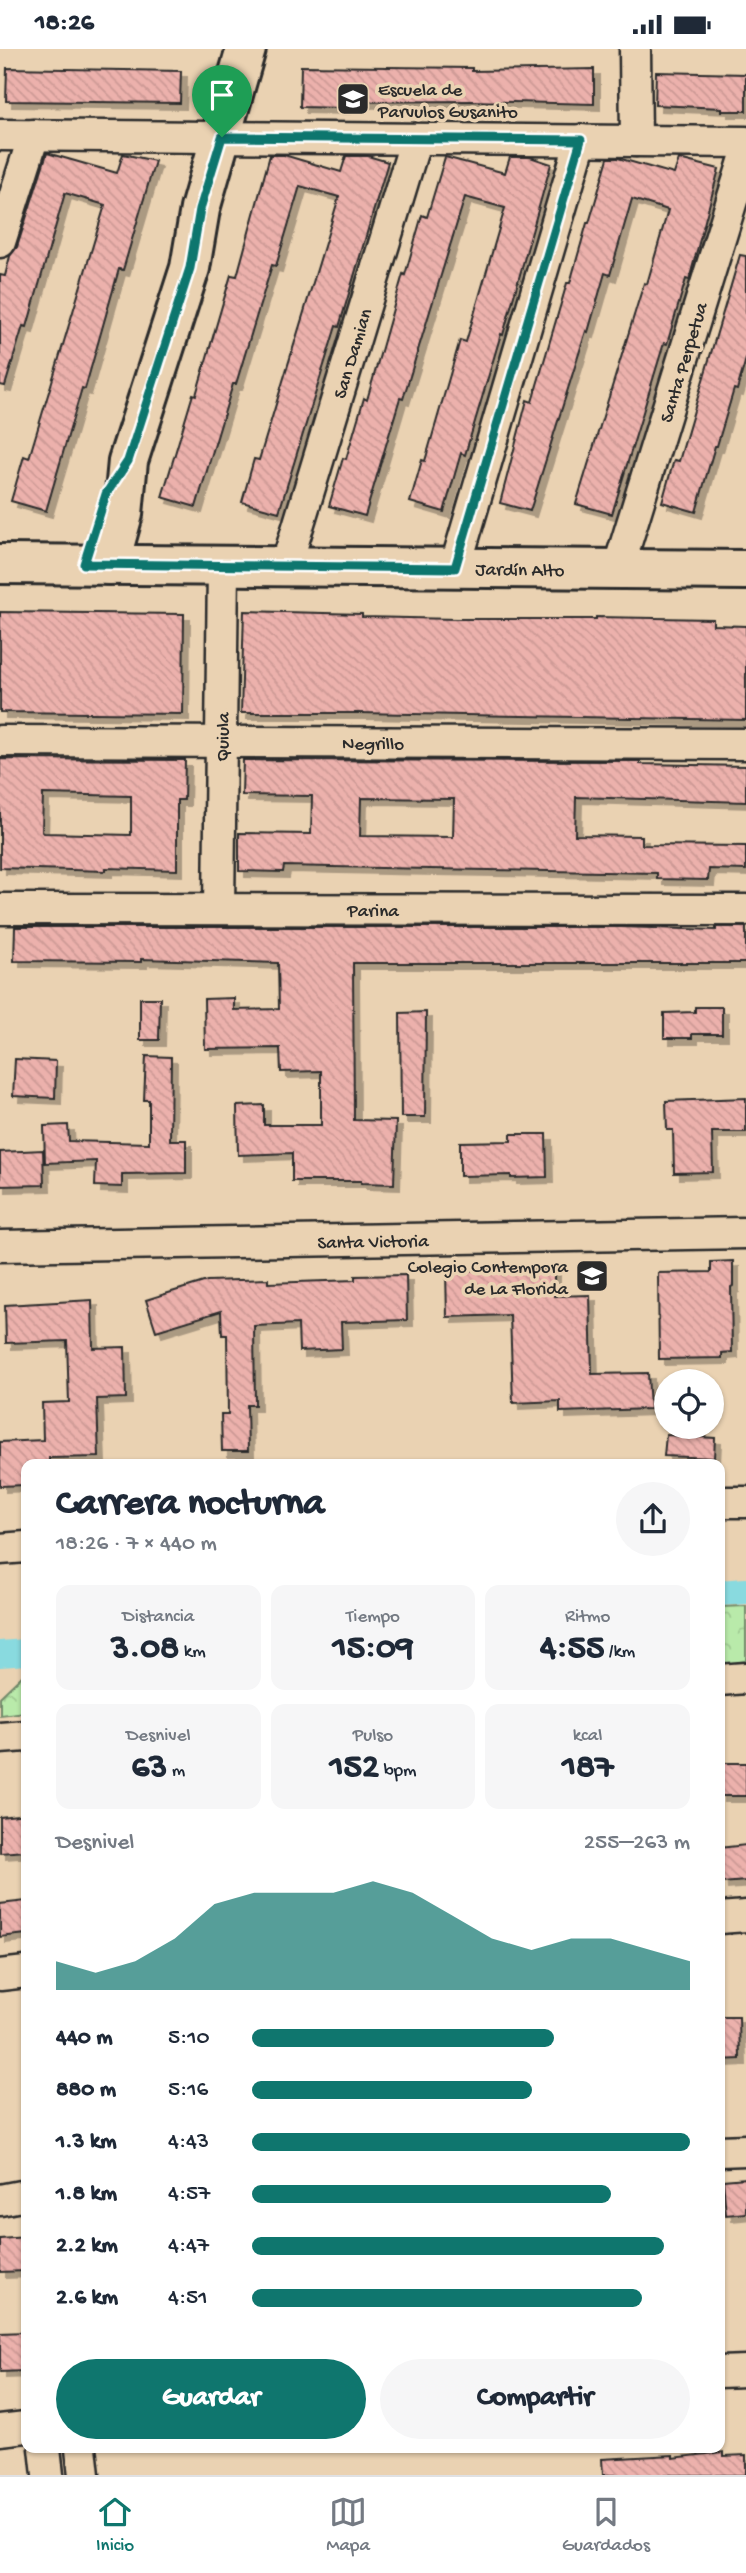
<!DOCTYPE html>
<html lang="es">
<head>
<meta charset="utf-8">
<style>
	:root { --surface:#fff; --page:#f6f6f7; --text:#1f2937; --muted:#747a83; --line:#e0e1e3; --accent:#0f766e }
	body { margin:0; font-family:"Gochi Hand",sans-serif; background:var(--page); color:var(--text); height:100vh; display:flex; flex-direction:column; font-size:26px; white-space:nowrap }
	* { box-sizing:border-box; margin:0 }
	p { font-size:23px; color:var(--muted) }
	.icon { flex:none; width:38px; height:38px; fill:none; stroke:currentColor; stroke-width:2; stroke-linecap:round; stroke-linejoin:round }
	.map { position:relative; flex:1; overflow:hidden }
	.drawer { position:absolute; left:21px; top:1410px; width:704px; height:994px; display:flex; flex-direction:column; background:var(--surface); border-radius:14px; box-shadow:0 2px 5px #0004 }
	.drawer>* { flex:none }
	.controls { position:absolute; left:654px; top:1320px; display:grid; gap:14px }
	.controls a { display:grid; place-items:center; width:70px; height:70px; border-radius:50%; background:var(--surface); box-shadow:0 2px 5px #0004; font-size:35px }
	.pin { position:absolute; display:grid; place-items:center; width:60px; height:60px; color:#fff; margin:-72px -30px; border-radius:50% 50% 50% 0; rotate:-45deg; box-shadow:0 0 7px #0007 }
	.pin .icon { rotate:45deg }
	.round { display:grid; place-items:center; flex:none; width:74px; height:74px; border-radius:37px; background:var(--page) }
	.headline { display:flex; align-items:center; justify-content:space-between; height:119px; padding:0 35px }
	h1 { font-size:38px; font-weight:700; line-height:52px }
	.stats { display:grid; grid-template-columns:repeat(3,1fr); gap:10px; height:119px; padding:7px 35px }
	.stats div { display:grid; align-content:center; border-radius:14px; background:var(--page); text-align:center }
	.stats b { font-size:35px; font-weight:700 }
	.stats small { font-size:19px; font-weight:400 }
	.stats p { font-size:19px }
	.chart { height:196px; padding:14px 35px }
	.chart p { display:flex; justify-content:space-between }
	.chart svg { width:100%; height:126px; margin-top:7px; fill:var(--accent); opacity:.7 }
	.action { display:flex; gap:14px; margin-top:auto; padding:14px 35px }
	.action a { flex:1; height:80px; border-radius:42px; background:var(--accent); color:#fff; font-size:28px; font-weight:700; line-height:80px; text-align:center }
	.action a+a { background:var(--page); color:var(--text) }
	ul { padding:0 35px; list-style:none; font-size:23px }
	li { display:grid; grid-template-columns:112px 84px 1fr; align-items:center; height:52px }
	li i { height:18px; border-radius:9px; background:var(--accent) }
	.status { display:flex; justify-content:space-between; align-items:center; height:49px; padding:0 35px; background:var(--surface); direction:ltr }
	.status svg { height:19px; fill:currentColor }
	.menu { display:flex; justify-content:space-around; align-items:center; height:98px; border-top:2px solid var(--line); background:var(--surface); font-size:19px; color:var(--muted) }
	.menu a { display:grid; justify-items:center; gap:4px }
	.menu .on { color:var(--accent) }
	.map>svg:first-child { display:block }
	.forest { fill:url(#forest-crowns); stroke:#728a6a; stroke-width:2 }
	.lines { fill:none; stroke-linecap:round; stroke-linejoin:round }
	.canal { stroke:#89dadf; stroke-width:26 }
	.building { fill:url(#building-back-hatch); stroke:#2b2b2b; stroke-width:2; fill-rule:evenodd; filter:url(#shadow) }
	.street-casing { stroke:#2b2b2b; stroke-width:35 }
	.secondary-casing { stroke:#2b2b2b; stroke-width:44 }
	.street { stroke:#ead2b2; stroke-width:30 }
	.secondary { stroke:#ead2b2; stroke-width:38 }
	.route-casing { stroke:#fff; stroke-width:14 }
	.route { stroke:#0f766e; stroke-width:9 }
	.labels { text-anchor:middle; stroke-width:7; stroke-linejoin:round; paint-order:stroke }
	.poi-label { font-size:19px; fill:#2b2b2b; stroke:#ead2b2; text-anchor:start }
	.street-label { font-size:19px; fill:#2b2b2b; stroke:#ead2b2 }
</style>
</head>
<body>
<div class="status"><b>18:26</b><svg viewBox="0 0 49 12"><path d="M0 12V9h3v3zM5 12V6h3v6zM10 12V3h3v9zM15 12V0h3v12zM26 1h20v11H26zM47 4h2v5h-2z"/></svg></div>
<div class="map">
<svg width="746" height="2426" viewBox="0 0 746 2426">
	<defs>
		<pattern id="forest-crowns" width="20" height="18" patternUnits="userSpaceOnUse" patternTransform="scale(1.75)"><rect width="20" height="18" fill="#b9eaaa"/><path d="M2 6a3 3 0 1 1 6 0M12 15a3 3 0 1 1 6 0" fill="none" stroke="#9fc992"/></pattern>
		<pattern id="building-back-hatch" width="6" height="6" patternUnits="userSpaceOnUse" patternTransform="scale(1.75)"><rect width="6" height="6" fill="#ecb1ac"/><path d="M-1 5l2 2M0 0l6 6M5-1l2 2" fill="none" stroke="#cb9894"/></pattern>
		<filter id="shadow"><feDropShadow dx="6" dy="6" stdDeviation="0" flood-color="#0004"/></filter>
	</defs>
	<rect width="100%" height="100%" fill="#ead2b2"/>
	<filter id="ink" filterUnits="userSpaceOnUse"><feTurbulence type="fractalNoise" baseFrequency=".0143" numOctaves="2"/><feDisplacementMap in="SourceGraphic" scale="14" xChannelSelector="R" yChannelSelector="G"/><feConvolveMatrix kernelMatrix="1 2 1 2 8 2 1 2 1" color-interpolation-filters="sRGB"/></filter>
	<g filter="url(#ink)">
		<g class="forest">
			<polygon points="746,1557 746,1618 719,1619 719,1558"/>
			<polygon points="26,1623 26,1663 0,1666 0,1648"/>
		</g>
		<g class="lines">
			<g class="canal">
				<polyline points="719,1544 746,1542"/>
				<polyline points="0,1605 26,1603"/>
			</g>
		</g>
		<g class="building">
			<polygon points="301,17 472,19 472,22 594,20 594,55 471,52 345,53 345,59 300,58"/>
			<polygon points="7,19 181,22 180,54 6,52"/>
			<polygon points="656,23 746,25 746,62 722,62 722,59 655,56"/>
			<polygon points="47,104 117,124 123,105 155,112 123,221 119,220 85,340 82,339 46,462 11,452 24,407 29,409 105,156 65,144 27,278 23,277 5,337 0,336 0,226 5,227 10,207 17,198"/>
			<polygon points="270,106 284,106 341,123 346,107 368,107 388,113 339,278 336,277 279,463 242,453 254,410 259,411 339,148 300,137 276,217 272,216 236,335 233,335 196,458 162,448 193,345 196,346 231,226 237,227"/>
			<polygon points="445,108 505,124 510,108 530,108 551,115 503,286 501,285 465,406 461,404 444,463 410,453 422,411 425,412 460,291 466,293 505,159 465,148 403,350 400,349 365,467 329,457 343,409 346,410 364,349 367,351 403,225 405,226 422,166 427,168"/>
			<polygon points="608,109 618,109 674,125 679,110 719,120 689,231 686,230 667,295 664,294 612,465 576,455 644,234 647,235 668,161 632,150 610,226 605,224 588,283 586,282 530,462 500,454 527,351 532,353 567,234 570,234 587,174 589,174"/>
			<polygon points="740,206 746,207 746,310 737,341 734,340 717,397 715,397 696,463 662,453 674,411 679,412"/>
			<polygon points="244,562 362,565 362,568 456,570 596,570 596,568 713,570 713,576 746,577 746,671 358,664 241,664"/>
			<polygon points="0,563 184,565 183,665 0,663"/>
			<path d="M0,710l185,1 -1,40h-7v70l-71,-2v3l-106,-3zM43,745l88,2v39l-87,-2 -2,-1z"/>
			<path d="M243,711l397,1v3l106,2v36l-170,-5 -1,38 67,1v9l104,1v24l-37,-1 -1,11 -51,-1v-6l-227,-4 -146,-3 -1,6 -44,-1v-38l72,1 1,-38 -70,-1zM361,749l93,1 -1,38 -93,-1z"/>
			<polygon points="15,878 621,878 716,881 716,878 746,878 746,914 353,914 354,1071 396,1072 394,1135 361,1134 361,1132 292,1132 292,1104 238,1106 237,1057 264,1056 264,1076 321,1076 321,1022 281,1023 280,999 205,1000 204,950 234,949 234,961 279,960 278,914 141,910 141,913 14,912"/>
			<polygon points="140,949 160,949 159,991 140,991"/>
			<polygon points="695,958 722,958 722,985 692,985 692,989 664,989 664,964 695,963"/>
			<polygon points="426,963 425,1068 401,1068 400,964"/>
			<polygon points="146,1007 171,1008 170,1091 186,1091 186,1124 122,1125 122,1138 95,1137 96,1112 45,1114 44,1077 68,1076 69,1092 149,1094 149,1051 144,1051"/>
			<polygon points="15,1010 56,1012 55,1049 13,1047"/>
			<polygon points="746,1049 746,1083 712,1083 713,1123 674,1124 673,1081 667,1081 666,1052"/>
			<polygon points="511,1085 546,1085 547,1128 511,1129 511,1126 460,1127 460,1093 511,1092"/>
			<polygon points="43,1101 44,1136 0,1137 0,1103"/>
			<polygon points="733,1212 733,1237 731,1238 732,1303 722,1304 722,1309 659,1310 658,1224 711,1223 711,1213"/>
			<polygon points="484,1221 554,1221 554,1247 590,1246 592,1325 648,1324 650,1360 560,1363 560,1352 513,1354 510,1266 447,1268 446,1222"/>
			<polygon points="406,1226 407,1271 341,1273 342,1300 299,1302 298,1275 254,1277 255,1356 247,1356 248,1402 222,1402 221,1365 228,1365 227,1286 222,1286 221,1262 156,1282 146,1251 207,1232 268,1230 268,1234 355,1231 355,1227"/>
			<polygon points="92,1251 93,1299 125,1298 126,1349 97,1350 99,1408 49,1409 49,1416 26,1416 26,1436 0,1437 0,1393 43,1391 42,1354 69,1353 67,1292 6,1294 5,1256"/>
			<polygon points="666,1386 715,1389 714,1409 664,1407"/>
			<rect x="719" y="1714" width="27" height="33"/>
			<polygon points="26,1765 26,1802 0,1804 0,1768"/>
			<polygon points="746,1796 746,1832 722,1834 719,1799"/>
			<polygon points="26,1852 26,1885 0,1888 0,1855"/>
			<polygon points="719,1968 739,1968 740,2010 719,2011"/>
			<polygon points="746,2129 746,2164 726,2166 723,2131"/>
			<polygon points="26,2188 26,2222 0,2223 0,2190"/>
			<polygon points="26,2283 26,2322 0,2323 0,2284"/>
			<polygon points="724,2403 724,2407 746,2406 746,2426 603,2426 602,2410 673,2406 673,2409"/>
		</g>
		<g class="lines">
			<defs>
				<g id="street">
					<polyline points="635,0 636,92"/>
					<polyline points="0,86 746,93"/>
					<polyline points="0,193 34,86"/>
					<polyline points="286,517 416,90"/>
					<polyline points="455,519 581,91"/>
					<polyline points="618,520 746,106"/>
					<polyline points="0,692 746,695"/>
					<polyline points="0,860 746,861"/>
					<polyline points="219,860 223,517"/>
					<polyline points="0,1197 746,1184"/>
					<polyline points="719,1453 746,1453"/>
					<polyline points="0,1500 26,1498"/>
					<polyline points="719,1631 746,1629"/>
					<polyline points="0,1689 26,1687"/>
					<polyline points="719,1869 746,1867"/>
					<polyline points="0,1926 26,1923"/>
					<polyline points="719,2102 746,2101"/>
					<polyline points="0,2151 26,2146"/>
					<polyline points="719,2323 746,2322"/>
					<polyline points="0,2381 26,2378"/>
					<polyline points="45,2399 48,2426"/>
					<polyline points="81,2399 84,2426"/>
				</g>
				<g id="secondary">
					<polyline points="0,515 746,521"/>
					<polyline points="109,516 123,465 128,412 190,219 200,160 246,0"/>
				</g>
			</defs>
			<use href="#street" class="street-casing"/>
			<use href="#secondary" class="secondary-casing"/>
			<use href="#street" class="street"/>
			<use href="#secondary" class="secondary"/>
		</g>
	</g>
	<g class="lines" filter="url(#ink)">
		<defs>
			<polygon id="route" points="222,88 581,91 455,519 84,515 106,445 128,412 190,219 200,160"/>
		</defs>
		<use href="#route" class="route-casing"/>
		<use href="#route" class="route"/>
	</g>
	<defs>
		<symbol id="school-square" viewBox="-11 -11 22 22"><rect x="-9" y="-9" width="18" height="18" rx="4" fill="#2b2b2b" stroke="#ead2b2"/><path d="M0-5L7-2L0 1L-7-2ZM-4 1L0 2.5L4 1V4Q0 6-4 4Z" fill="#fff"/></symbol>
	</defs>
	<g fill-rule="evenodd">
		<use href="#school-square" x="334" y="31" width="38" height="38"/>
		<use href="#school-square" x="573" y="1208" width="38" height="38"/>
	</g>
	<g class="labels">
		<g class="poi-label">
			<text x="378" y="46">Escuela de<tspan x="378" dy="22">Parvulos Gusanito</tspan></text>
			<text x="568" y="1223" text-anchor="end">Colegio Contempora<tspan x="568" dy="22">de La Florida</tspan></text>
		</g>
		<g class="street-label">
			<text transform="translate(351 304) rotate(-73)" y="7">San Damian</text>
			<text transform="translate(682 313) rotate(-73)" y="7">Santa Perpetua</text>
			<text transform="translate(520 519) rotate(1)" y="7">Jardín Alto</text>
			<text transform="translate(221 688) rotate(-89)" y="7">Quiula</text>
			<text x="373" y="700">Negrillo</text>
			<text x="373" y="867">Parina</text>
			<text transform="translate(373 1191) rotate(-1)" y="7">Santa Victoria</text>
		</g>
	</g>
</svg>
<div class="controls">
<a><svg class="icon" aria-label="locate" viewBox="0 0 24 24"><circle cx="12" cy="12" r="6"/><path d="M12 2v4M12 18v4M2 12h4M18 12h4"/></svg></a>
</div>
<div class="pin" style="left:222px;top:88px;background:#1e9e55"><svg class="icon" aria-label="arrive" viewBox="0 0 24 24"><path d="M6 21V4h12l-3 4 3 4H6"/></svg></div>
<section class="drawer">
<div class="headline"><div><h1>Carrera nocturna</h1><p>18:26 · 7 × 440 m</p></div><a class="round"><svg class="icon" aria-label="share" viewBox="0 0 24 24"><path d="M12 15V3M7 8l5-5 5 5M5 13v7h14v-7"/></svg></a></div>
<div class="stats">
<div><p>Distancia</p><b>3.08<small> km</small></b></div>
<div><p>Tiempo</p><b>15:09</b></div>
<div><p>Ritmo</p><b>4:55<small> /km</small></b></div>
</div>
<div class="stats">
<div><p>Desnivel</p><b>63<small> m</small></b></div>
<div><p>Pulso</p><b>152<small> bpm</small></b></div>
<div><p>kcal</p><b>187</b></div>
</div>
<div class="chart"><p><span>Desnivel</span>255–263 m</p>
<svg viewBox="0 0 160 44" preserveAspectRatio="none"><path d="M0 44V34L10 38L20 34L30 26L40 14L50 10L60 10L70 10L80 6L90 10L100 18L110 26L120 30L130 26L140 26L150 30L160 34V44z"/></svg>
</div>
<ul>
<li><b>440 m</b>5:10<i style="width:69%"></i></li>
<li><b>880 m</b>5:16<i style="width:64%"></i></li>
<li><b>1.3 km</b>4:43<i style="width:100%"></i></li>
<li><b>1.8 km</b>4:57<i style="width:82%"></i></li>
<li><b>2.2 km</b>4:47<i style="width:94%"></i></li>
<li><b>2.6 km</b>4:51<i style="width:89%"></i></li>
</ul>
<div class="action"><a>Guardar</a><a>Compartir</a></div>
</section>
</div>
<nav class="menu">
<a class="on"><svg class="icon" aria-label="home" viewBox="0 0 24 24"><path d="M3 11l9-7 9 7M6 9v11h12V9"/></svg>Inicio</a>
<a><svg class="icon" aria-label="map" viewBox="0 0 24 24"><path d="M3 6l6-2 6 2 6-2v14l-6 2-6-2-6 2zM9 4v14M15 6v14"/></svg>Mapa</a>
<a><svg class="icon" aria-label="saved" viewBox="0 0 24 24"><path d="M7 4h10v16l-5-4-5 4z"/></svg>Guardados</a>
</nav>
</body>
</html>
